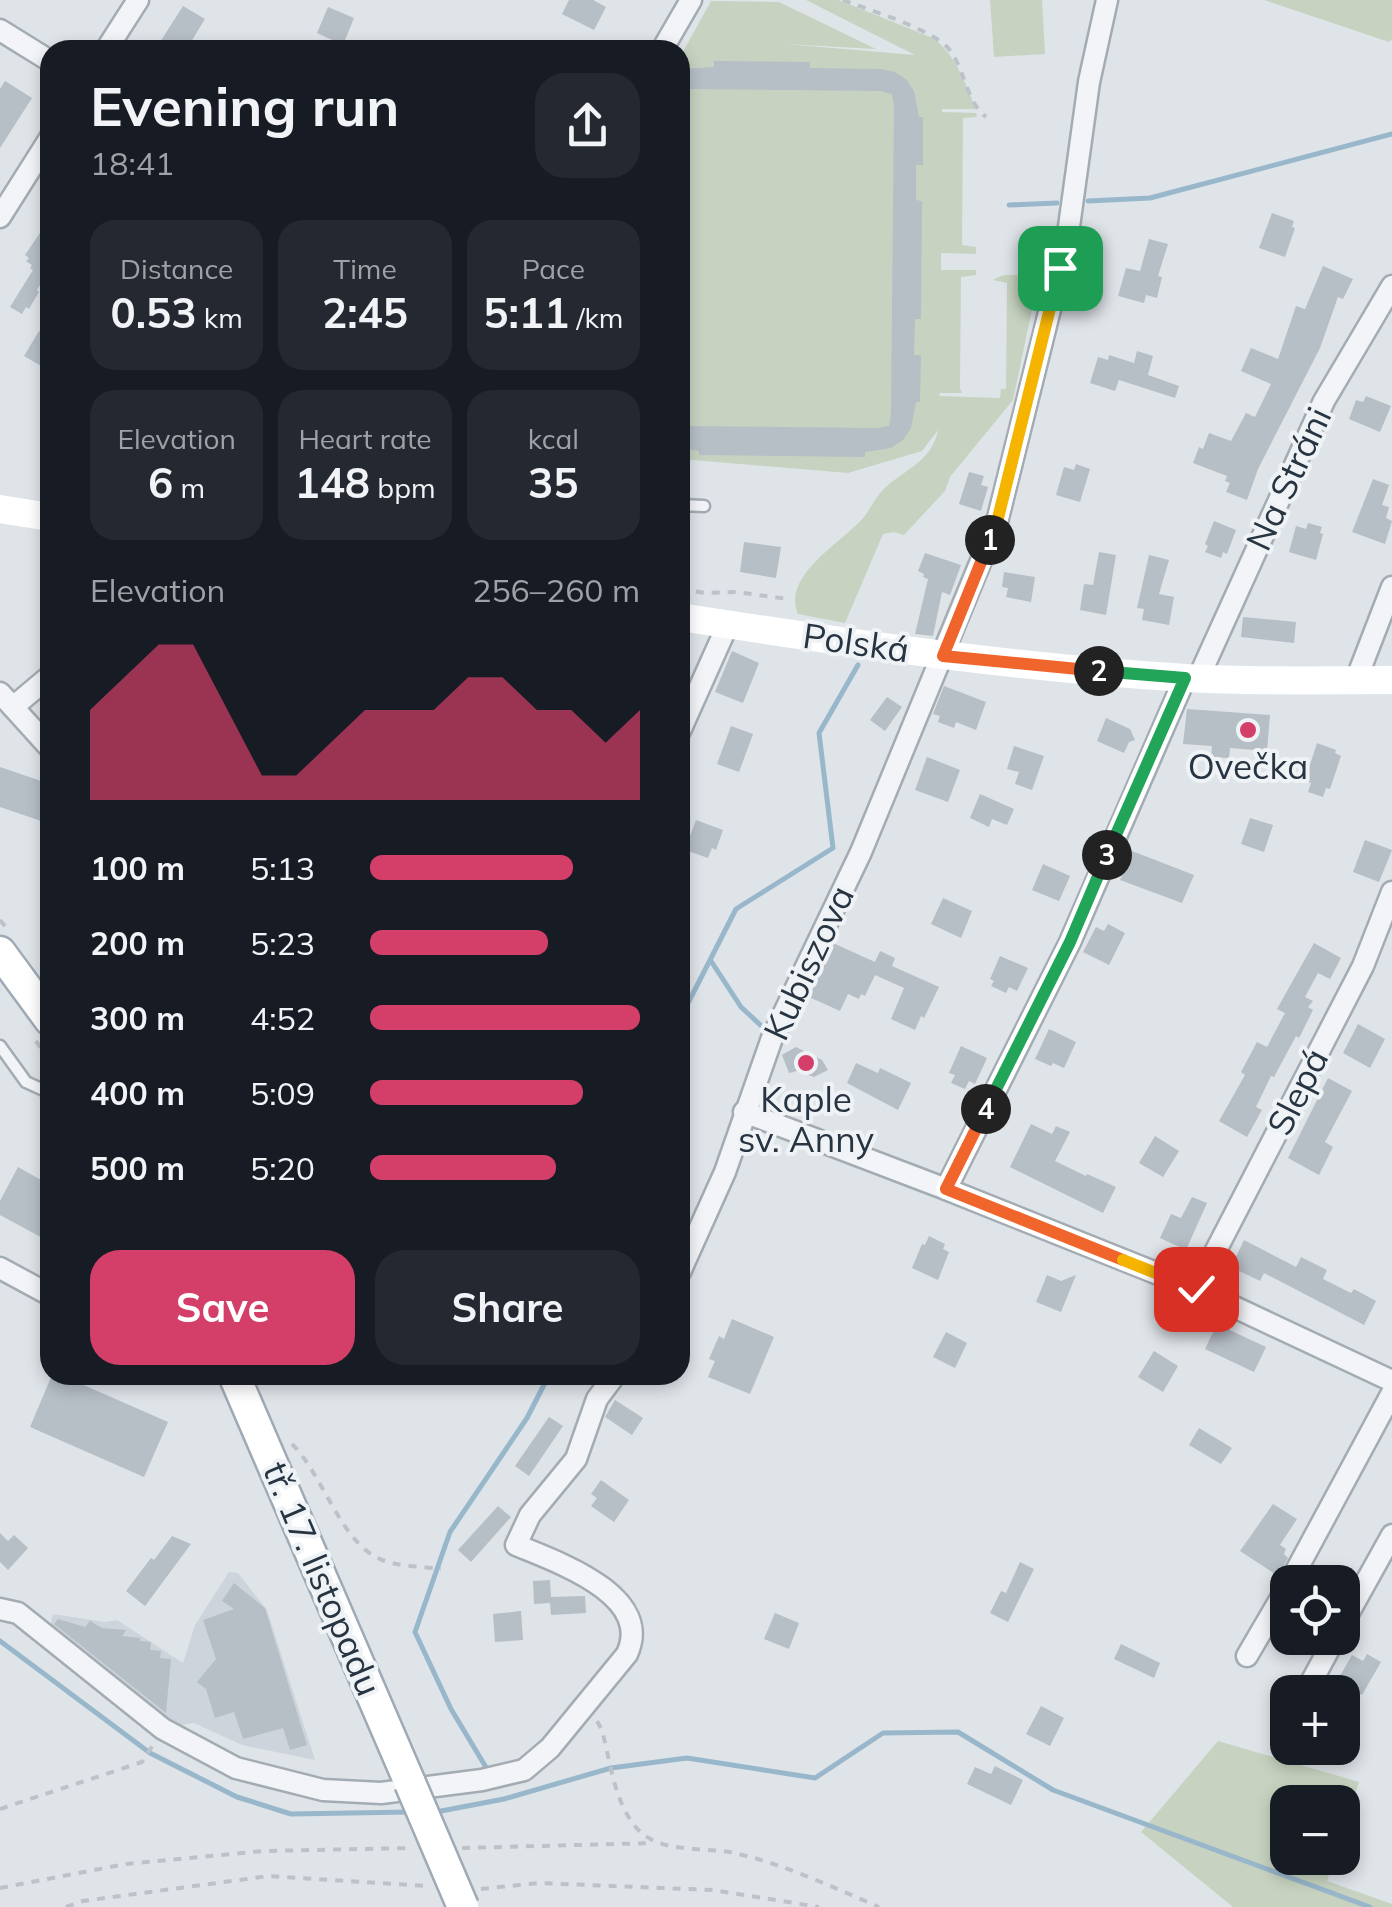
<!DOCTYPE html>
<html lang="en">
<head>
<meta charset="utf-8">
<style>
	:root { --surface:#171b24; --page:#242831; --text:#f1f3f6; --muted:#9ea1a6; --accent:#d33f68 }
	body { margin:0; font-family:Mulish,sans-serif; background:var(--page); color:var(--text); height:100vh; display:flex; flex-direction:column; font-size:38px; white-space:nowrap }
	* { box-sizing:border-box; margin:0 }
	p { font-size:32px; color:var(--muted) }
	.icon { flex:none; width:55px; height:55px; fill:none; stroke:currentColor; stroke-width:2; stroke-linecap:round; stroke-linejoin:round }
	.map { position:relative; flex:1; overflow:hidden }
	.drawer { position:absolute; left:40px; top:40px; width:650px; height:1345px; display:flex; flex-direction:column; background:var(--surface); border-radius:30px; box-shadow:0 5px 15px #0003 }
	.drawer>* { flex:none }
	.fabs { position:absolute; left:1270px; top:1565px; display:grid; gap:20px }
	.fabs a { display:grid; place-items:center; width:90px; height:90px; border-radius:20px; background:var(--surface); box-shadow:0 5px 15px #0003; font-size:50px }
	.pin { position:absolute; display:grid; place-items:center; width:85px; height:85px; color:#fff; margin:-42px; border-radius:20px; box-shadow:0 5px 15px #0006 }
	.km { position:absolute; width:50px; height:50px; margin:-25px; border-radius:50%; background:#222; color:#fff; font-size:28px; line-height:50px; text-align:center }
	.round { display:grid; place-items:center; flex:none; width:105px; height:105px; border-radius:30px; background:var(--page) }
	.overview { display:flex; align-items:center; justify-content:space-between; height:170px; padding:0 50px }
	h1 { font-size:55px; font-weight:700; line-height:75px }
	.figures { display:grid; grid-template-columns:repeat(3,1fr); gap:15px; height:170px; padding:10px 50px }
	.figures div { display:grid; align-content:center; border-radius:25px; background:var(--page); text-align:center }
	.figures b { font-size:42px; font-weight:700 }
	.figures small { font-size:28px; font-weight:400 }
	.figures p { font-size:28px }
	.chart { height:280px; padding:20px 50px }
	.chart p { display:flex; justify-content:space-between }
	.chart svg { width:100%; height:180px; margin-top:10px; fill:var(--accent); opacity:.7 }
	.button { display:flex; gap:20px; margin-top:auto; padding:20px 50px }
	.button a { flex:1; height:115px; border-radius:30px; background:var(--accent); color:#fff; font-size:40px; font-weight:700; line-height:115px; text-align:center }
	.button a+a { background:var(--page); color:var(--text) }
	ul { padding:0 50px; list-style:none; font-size:32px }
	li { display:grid; grid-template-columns:160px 120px 1fr; align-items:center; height:75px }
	li i { height:25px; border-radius:12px; background:var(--accent) }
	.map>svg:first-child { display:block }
	.built { fill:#cdd4db }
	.green { fill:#c7d3c0 }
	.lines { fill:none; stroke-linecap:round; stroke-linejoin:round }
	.stream { stroke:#98b7cb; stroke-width:5 }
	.building { fill:#b6bec6 }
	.lane-casing { stroke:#a4acb3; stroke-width:15 }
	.street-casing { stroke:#a4acb3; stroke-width:25 }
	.primary-casing { stroke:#9eaab5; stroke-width:35 }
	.path { stroke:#bdc2c8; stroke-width:4; stroke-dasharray:8 8; stroke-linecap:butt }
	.lane { stroke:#f2f4f7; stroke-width:10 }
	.street { stroke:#f2f4f7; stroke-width:20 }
	.secondary { stroke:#fff; stroke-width:28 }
	.primary { stroke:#fff; stroke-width:30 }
	.primary-bridge-casing { stroke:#9eaab5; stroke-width:35; stroke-linecap:butt }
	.primary-bridge { stroke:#fff; stroke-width:30 }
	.split-1-casing { stroke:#fff; stroke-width:20 }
	.split-2-casing { stroke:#fff; stroke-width:20 }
	.split-3-casing { stroke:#fff; stroke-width:20 }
	.split-4-casing { stroke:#fff; stroke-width:20 }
	.split-5-casing { stroke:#fff; stroke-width:20 }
	.split-6-casing { stroke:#fff; stroke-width:20 }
	.split-1 { stroke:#f5b400; stroke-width:12 }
	.split-2 { stroke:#f0652b; stroke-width:12 }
	.split-3 { stroke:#22a559; stroke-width:12 }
	.split-4 { stroke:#22a559; stroke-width:12 }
	.split-5 { stroke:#f0652b; stroke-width:12 }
	.split-6 { stroke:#f5b400; stroke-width:12 }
	.poi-dot { fill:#d33f68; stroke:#eff3f6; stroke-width:4 }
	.labels { text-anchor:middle; stroke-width:8; stroke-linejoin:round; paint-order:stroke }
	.street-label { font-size:35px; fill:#273441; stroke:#eff3f6 }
	.poi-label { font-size:35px; fill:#273441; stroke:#eff3f6 }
</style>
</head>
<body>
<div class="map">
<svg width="1392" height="1907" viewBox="0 0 1392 1907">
	<rect width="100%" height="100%" fill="#dfe4e9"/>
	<polygon class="built" points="229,1572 238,1573 267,1610 315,1760 242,1745 194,1723 169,1727 48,1635 53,1614 105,1622 117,1620 183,1663 195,1625"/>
	<g class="green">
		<path d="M806,0h33l96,39c22,19 30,44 41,70h-34v3l34,1 1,4 -14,1 -1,127 14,2v7l-35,-1v17h35v5l-15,2 -1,111 2,5h-22l-1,3 61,2 1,-9h5l1,-106 -14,-3c11,-9 35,-6 44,6l-24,114 -63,77 -5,14 -41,44 -10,-3 -11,2 -38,89 -47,-9c-17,-39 45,-72 66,-97 8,-10 13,-23 23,-31 21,-18 45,-26 51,-56l-16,21 -74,22 -168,-14v-402l31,-56 68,1 97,47 -91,-5 130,11z"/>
		<polygon points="990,0 1042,0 1045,54 994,57"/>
		<polygon points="1264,0 1392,0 1392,39 1389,42"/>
		<polygon points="1218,1741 1359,1782 1343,1833 1342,1802 1288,1802 1288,1858 1334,1858 1327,1881 1392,1904 1392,1907 1233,1907 1141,1832"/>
	</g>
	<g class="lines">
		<g class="stream">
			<polyline points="1088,201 1150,198 1392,134"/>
			<polyline points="1009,205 1057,203"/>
			<polyline points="711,961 741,1007 768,1032"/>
			<polyline points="680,1019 736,909 833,848 819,733 858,665"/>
			<polyline points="0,1641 150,1753 237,1797 291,1814 410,1812"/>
			<polyline points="490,1774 451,1709 415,1632 450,1532 527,1418 549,1375"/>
			<polyline points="436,1812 504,1799 611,1768 687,1758 815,1778 883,1733 958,1732 1053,1790 1370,1907"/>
		</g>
	</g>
	<g class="building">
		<polygon points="569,0 593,0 606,7 594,30 562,14"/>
		<polygon points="183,6 205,19 186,50 155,50"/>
		<polygon points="328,7 354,18 343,45 317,33"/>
		<polygon points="714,61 810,62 810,68 881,69 895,72 907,80 914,91 919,117 923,117 923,165 916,165 916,200 922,201 921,319 915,319 914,355 921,355 920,402 916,402 911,428 903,440 891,448 865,452 865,457 699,455 699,451 680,447 680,426 877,428 889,426 891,414 894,105 892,94 880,91 690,89 680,92 680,69 714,67"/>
		<polygon points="5,81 32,98 0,148 0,89"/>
		<polygon points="1272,213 1294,221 1292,227 1295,228 1285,257 1259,248"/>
		<polygon points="40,233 50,240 50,269 37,290 39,292 29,309 26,307 22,314 10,307 33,270 30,268 32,265 26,261 29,258 25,255"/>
		<polygon points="1149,239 1168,244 1158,276 1162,277 1157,298 1146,295 1144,303 1118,296 1126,268 1140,271"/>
		<polygon points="1323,266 1353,279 1343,299 1338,297 1320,348 1258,469 1247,500 1226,492 1230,483 1225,481 1227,476 1193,463 1199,447 1203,449 1209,433 1231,441 1246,413 1255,417 1271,384 1241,371 1251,348 1278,359 1296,306 1305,309"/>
		<polygon points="39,331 50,338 50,371 24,356"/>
		<polygon points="1137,351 1153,356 1148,375 1179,386 1175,398 1119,380 1115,391 1090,383 1098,357 1108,360 1109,355 1134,363"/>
		<polygon points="1366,396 1391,406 1380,432 1349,419 1356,400 1363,402"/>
		<polygon points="1076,464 1090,469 1080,502 1056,495 1064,467 1074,470"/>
		<polygon points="969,472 984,476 981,485 988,487 981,511 959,504"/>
		<polygon points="1373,479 1389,485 1382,505 1389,507 1386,518 1392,521 1385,544 1352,532"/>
		<polygon points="1214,521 1236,530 1227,554 1223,552 1221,558 1205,552 1208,546 1205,544"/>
		<polygon points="1308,523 1322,527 1320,533 1323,534 1316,560 1289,552 1296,526 1306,529"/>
		<polygon points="744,542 781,547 776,578 740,572"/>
		<polygon points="1099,552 1116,555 1106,615 1080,610 1084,584 1093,585"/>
		<polygon points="925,553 961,565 950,595 942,592 933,636 915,634 928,579 923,577 924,574 918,571"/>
		<polygon points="1149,555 1169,560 1159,594 1174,597 1169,625 1142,620 1144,609 1137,608"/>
		<polygon points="1004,572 1035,577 1031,602 1006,597 1008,588 1002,587"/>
		<polygon points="1243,617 1296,622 1294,643 1241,637"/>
		<polygon points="732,651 759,663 743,703 715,692"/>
		<polygon points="944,686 986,702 976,730 956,722 954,728 938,722 940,716 933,714"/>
		<polygon points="887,697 902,707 885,731 870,720"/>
		<polygon points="1187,709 1270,715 1267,751 1230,748 1229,758 1211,757 1212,746 1183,744"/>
		<polygon points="1106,718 1130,729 1135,740 1129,742 1124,753 1097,741"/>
		<polygon points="731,726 753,734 739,772 717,764"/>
		<polygon points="1317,743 1336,750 1335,753 1341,756 1330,789 1326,788 1323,797 1308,792 1311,783 1305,780"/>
		<polygon points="1014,746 1044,756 1032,790 1015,784 1019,772 1007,769"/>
		<polygon points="927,757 960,770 948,802 915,790"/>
		<polygon points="0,767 50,784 50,824 0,807"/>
		<polygon points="980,794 1014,809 1007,825 992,819 989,827 970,818"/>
		<polygon points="1250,818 1273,825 1264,852 1241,844"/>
		<polygon points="696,820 723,830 716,850 712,848 708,858 685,850"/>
		<polygon points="1365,840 1392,850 1379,882 1353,872"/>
		<polygon points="1132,851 1194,875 1182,903 1120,880"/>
		<polygon points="1043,864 1070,876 1059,901 1032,890"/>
		<polygon points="943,898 972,911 961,938 931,924"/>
		<polygon points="1108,924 1125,933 1109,965 1083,952 1096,927 1104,931"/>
		<polygon points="833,943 875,962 880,951 895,958 892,966 939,987 924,1018 921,1016 915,1030 891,1019 904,988 875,975 865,996 861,994 859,999 848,994 840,1011 809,997"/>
		<polygon points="1314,943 1341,958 1330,979 1318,973 1305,997 1313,1001 1308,1007 1313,1010 1299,1038 1296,1036 1274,1077 1271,1076 1256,1107 1262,1110 1247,1137 1219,1121 1245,1075 1241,1072 1257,1042 1267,1047 1285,1013 1277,1009"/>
		<polygon points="1000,956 1028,968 1017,991 1009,987 1006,993 991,986 994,981 990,979"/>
		<polygon points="1358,1024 1385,1039 1370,1068 1343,1053"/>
		<polygon points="1049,1029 1076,1042 1064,1068 1053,1063 1051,1066 1035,1059"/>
		<polygon points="961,1046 987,1058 975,1084 969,1081 965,1089 951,1083 955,1075 949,1073"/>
		<polygon points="796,1047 822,1060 828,1070 814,1077 797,1071 789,1073 782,1055"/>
		<polygon points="856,1063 878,1073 880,1068 911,1083 898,1110 847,1083"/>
		<polygon points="1328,1078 1352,1091 1325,1142 1333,1147 1319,1175 1288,1158"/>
		<polygon points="1031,1124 1052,1134 1056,1126 1070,1132 1055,1161 1086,1176 1087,1174 1116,1187 1103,1213 1010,1167"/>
		<polygon points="1155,1136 1179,1151 1163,1177 1139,1163"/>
		<polygon points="18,1167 50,1185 50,1242 0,1215 0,1201"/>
		<polygon points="1192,1197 1207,1203 1186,1250 1160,1238 1171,1214 1181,1218"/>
		<polygon points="929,1236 945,1244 943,1249 949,1252 938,1280 912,1268 922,1244 925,1245"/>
		<polygon points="1244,1240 1296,1267 1301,1257 1327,1270 1323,1279 1351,1293 1354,1289 1376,1301 1364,1325 1264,1273 1260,1281 1231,1267"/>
		<polygon points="1047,1275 1061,1281 1076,1275 1061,1312 1036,1302"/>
		<polygon points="732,1319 774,1337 750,1394 708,1377 715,1361 709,1359 719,1336 724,1339"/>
		<polygon points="1217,1324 1266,1347 1254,1372 1205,1349"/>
		<polygon points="946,1332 967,1343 955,1368 933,1357"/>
		<polygon points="1154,1351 1178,1366 1163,1392 1138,1377"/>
		<polygon points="52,1375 82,1375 79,1383 168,1422 144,1477 30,1427"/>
		<polygon points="615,1400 643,1418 632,1435 605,1417"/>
		<polygon points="549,1417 563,1426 529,1476 515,1466"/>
		<polygon points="1199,1428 1232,1448 1221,1464 1189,1445"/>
		<polygon points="601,1480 629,1500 614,1522 591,1506 597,1498 591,1494"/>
		<polygon points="1273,1504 1297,1519 1280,1545 1286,1549 1284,1554 1288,1558 1278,1576 1240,1551"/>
		<polygon points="498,1506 511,1517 471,1562 458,1550"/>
		<polygon points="0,1533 8,1541 14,1535 28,1548 8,1570 0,1562"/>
		<polygon points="172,1536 191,1544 145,1606 126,1591 151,1558 154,1560"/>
		<polygon points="1020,1562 1034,1569 1008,1622 990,1613 1001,1591 1006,1593"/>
		<polygon points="550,1580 551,1597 585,1596 586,1613 551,1615 550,1603 534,1604 533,1581"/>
		<polygon points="234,1583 265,1608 307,1745 290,1750 283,1728 243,1739 234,1712 215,1718 206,1689 197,1682 216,1659 203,1620 234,1609 222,1601"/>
		<polygon points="521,1611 523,1640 495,1642 493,1614"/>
		<polygon points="775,1613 799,1623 789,1649 764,1639"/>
		<polygon points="58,1619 85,1627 90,1621 102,1628 126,1630 122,1636 140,1638 140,1641 151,1642 150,1650 161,1651 160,1658 171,1659 166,1713 54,1624"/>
		<polygon points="1121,1644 1160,1663 1154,1678 1114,1659"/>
		<polygon points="1367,1654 1381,1662 1362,1695 1337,1681 1352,1655 1363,1661"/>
		<polygon points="1041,1706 1064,1718 1050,1746 1026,1734"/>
		<polygon points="995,1766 1023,1780 1011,1805 967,1784 975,1767 991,1774"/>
	</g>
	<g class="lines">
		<defs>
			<g id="lane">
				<polyline points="680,505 704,506"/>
				<polyline points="0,1046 26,1082 50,1093"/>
			</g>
			<g id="street">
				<polyline points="0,30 50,61"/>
				<polyline points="106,50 138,0"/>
				<polyline points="662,50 691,0"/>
				<polyline points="0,217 50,138"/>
				<polyline points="1198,679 1324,401 1392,286"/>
				<polyline points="1356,680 1392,587"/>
				<polyline points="0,693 50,748"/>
				<polyline points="13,707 50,676"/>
				<polyline points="680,731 728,624"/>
				<polyline points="744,1112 946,1189 1196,1289 1392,1381"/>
				<polyline points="946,1189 1070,942 1185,678"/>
				<polyline points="0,1268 50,1295"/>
				<polyline points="680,1272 725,1172 772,1038 861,852 997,522 1067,241 1089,82 1107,0"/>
				<polyline points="1196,1289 1363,966 1392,892"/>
				<polyline points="1290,1582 1392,1393"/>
				<path d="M0,1609l18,4 145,116 73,39 87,22 58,3 101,-13 42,-10 26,-22 77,-94c27,-59 -70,-92 -111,-109l14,-30 46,-56 21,-60 18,-24"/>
				<polyline points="1342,1625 1392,1535"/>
				<polyline points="1247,1656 1288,1586"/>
				<polyline points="1309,1686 1335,1638"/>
			</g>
			<g id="primary">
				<polyline points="0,952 50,1020"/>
				<polyline points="234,1375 410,1783"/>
			</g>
		</defs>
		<use href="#lane" class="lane-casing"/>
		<use href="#street" class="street-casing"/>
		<use href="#primary" class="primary-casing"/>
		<g class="path">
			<path d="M843,0c26,10 89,29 106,49 16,20 17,53 37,68"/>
			<polyline points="680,589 706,593 736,592 788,599"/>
			<polyline points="0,920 9,931"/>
			<polyline points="36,1041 50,1062"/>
			<path d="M292,1444c31,31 48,96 86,114 17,9 44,8 63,11"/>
			<path d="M597,1721l5,9c8,31 12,69 32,95 23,30 67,21 100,28 47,10 101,35 145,54"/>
			<polyline points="0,1809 142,1762 153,1745"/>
			<polyline points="462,1848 654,1843"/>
			<polyline points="0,1888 126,1864 263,1851 412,1848"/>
			<polyline points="481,1889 538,1883 713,1890 819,1907"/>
			<polyline points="66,1907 83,1901 269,1876 426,1886"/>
		</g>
		<use href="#lane" class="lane"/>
		<use href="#street" class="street"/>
		<g class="secondary">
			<polyline points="0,509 50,517"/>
			<path d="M680,617c168,26 336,51 506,61 69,4 138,2 206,2"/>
		</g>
		<use href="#primary" class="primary"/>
		<defs>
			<polyline id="primary-bridge" points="410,1783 463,1907"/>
		</defs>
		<use href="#primary-bridge" class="primary-bridge-casing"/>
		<use href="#primary-bridge" class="primary-bridge"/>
	</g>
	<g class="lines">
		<defs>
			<polyline id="split-1" points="990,540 997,522 1060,268"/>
			<polyline id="split-2" points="990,540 943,656 1099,671"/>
			<polyline id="split-3" points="1099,671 1185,678 1107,855"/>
			<polyline id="split-4" points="986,1109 1070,942 1107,855"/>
			<polyline id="split-5" points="986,1109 946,1189 1123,1260"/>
			<polyline id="split-6" points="1123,1260 1196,1289"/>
		</defs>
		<use href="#split-1" class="split-1-casing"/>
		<use href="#split-2" class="split-2-casing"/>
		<use href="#split-3" class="split-3-casing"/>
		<use href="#split-4" class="split-4-casing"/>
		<use href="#split-5" class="split-5-casing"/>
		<use href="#split-6" class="split-6-casing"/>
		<use href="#split-1" class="split-1"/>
		<use href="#split-2" class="split-2"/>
		<use href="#split-3" class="split-3"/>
		<use href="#split-4" class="split-4"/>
		<use href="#split-5" class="split-5"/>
		<use href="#split-6" class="split-6"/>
	</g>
	<g class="poi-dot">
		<circle cx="1248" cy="730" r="10"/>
		<circle cx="806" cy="1063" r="10"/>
	</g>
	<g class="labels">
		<g class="street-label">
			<text transform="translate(1289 479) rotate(-65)" y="12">Na Stráni</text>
			<text transform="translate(856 643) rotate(8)" y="12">Polská</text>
			<text transform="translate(809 963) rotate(-65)" y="12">Kubiszova</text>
			<text transform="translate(1298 1092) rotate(-63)" y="12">Slepá</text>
			<text transform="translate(322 1579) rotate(67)" y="12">tř. 17. listopadu</text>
		</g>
		<g class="poi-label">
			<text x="1248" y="779">Ovečka</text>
			<text x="806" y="1112">Kaple<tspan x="806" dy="40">sv. Anny</tspan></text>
		</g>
	</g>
</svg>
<div class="fabs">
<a><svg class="icon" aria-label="locate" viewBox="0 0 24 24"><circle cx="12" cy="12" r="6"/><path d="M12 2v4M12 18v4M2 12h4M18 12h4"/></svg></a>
<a>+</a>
<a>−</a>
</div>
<div class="pin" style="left:1060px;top:268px;background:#1e9e55"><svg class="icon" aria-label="arrive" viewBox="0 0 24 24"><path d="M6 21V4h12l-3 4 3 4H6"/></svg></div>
<div class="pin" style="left:1196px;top:1289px;background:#d93025"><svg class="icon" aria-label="check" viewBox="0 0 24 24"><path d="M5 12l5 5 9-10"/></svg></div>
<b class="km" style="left:990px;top:540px">1</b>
<b class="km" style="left:1099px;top:671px">2</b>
<b class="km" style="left:1107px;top:855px">3</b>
<b class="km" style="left:986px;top:1109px">4</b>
<section class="drawer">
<div class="overview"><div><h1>Evening run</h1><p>18:41</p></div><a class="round"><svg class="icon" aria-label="share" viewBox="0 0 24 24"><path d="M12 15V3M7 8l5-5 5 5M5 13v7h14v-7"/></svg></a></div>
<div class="figures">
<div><p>Distance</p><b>0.53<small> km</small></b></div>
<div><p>Time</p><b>2:45</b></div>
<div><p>Pace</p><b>5:11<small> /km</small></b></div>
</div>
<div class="figures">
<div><p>Elevation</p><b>6<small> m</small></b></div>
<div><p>Heart rate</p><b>148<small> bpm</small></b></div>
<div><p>kcal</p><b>35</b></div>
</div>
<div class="chart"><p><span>Elevation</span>256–260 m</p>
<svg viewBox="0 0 160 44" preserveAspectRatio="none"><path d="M0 44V22L10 14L20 6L30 6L40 22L50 38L60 38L70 30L80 22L90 22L100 22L110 14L120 14L130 22L140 22L150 30L160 22V44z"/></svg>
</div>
<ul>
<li><b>100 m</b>5:13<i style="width:75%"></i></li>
<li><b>200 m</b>5:23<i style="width:66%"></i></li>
<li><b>300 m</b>4:52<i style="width:100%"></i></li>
<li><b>400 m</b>5:09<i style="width:79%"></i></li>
<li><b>500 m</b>5:20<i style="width:69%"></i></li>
</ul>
<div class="button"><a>Save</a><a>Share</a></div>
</section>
</div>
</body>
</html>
